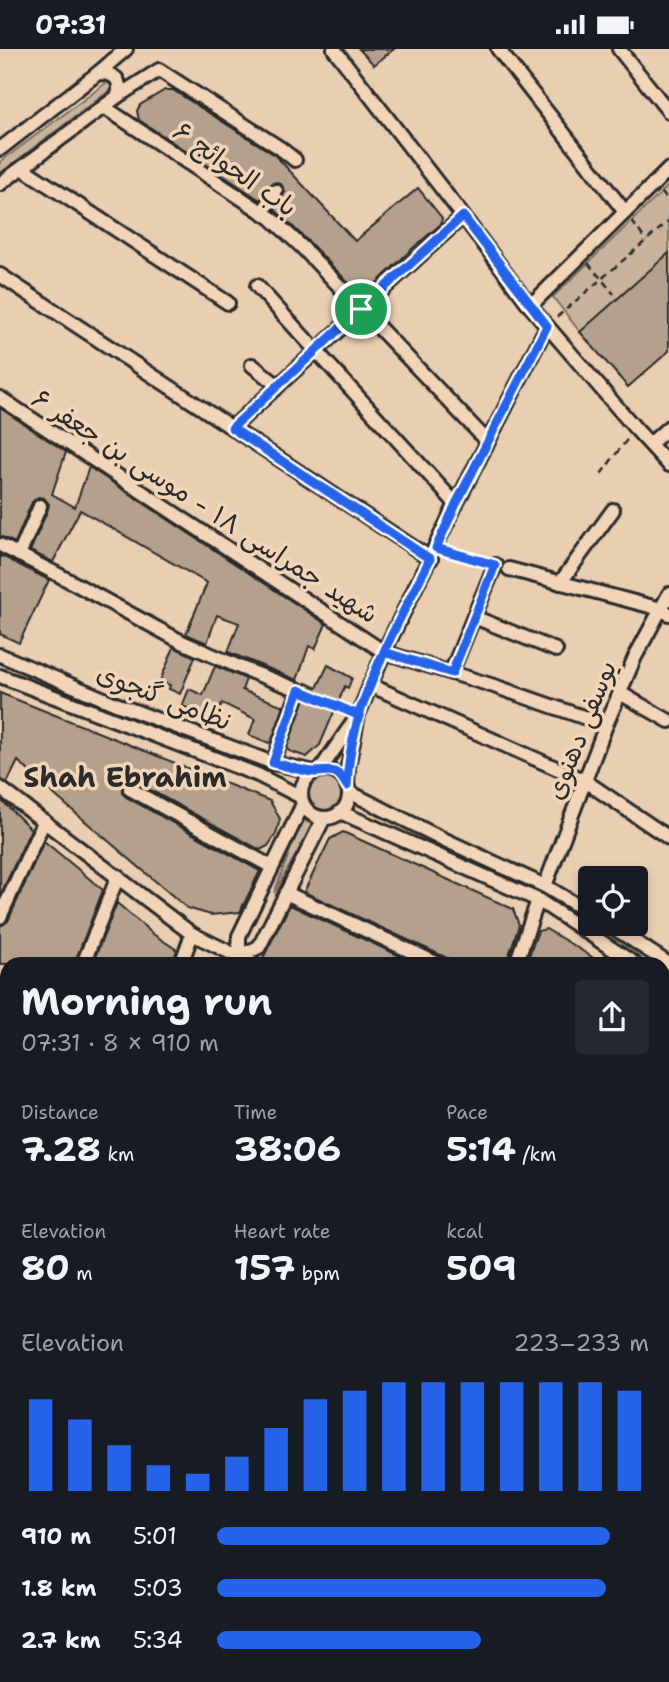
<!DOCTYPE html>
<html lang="en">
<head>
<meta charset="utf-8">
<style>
	:root { --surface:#171b24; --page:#242831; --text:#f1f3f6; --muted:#9ea1a6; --accent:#2563eb }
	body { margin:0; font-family:"Shantell Sans","Playpen Sans Arabic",sans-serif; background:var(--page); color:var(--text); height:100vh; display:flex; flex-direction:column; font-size:26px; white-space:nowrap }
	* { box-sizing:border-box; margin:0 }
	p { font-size:23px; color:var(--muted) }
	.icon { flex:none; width:38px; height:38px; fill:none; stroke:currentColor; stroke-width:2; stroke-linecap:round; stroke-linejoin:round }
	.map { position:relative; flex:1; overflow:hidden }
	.sheet { position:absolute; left:0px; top:908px; width:670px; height:726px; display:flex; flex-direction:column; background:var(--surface); border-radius:21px 21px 0 0; box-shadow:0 4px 10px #0003 }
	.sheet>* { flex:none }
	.buttons { position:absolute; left:578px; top:817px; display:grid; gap:14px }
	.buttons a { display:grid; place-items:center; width:70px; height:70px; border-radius:7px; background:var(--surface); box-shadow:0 4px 10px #0003; font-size:35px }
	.pin { position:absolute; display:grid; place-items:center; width:60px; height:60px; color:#fff; margin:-30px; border:4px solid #fff; border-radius:50%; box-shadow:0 2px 7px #0007 }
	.round { display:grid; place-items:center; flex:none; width:74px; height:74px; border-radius:7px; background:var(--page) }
	.summary { display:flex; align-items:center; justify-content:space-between; height:119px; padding:0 21px }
	h1 { font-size:38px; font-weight:700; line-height:52px }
	.figures { display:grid; grid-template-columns:repeat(3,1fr); gap:10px; height:119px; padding:7px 21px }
	.figures div { display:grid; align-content:center }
	.figures b { font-size:35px; font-weight:700 }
	.figures small { font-size:19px; font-weight:400 }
	.figures p { font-size:19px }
	.chart { height:196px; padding:14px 21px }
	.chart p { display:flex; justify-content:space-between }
	.chart svg { width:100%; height:126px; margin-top:7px; stroke:var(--accent); stroke-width:6 }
	ul { padding:0 21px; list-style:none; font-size:23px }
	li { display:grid; grid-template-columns:112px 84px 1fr; align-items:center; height:52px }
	li i { height:18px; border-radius:9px; background:var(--accent) }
	.status { display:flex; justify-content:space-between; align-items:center; height:49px; padding:0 35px; background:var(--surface); direction:ltr }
	.status svg { height:19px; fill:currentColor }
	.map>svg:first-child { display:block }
	.green { fill:#cab39c; stroke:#7a6f64; stroke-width:2 }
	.building { fill:#b4a08d; stroke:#2b2b2b; stroke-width:2 }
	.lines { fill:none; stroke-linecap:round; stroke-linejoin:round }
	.minor-casing { stroke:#2b2b2b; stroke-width:18 }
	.path { stroke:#2b2b2b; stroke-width:2.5; stroke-dasharray:7 5; stroke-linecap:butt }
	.minor { stroke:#f2d5b8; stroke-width:12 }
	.route-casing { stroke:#fff; stroke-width:14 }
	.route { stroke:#2563eb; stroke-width:9 }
	.labels { text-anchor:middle; stroke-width:7; stroke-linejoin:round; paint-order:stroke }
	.street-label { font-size:26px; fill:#2b2b2b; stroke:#f2d5b8 }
	.neighbourhood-label { font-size:28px; font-weight:bold; fill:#2b2b2b; stroke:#f2d5b8 }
</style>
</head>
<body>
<div class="status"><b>07:31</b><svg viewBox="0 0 49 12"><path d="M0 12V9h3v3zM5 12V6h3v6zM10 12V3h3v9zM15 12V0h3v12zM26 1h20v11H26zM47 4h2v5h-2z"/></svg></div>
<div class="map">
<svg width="669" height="1633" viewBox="0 0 669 1633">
	<rect width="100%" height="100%" fill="#eaceb2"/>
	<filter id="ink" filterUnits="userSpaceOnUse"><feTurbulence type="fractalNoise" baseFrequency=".0143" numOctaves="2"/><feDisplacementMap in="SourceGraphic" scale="14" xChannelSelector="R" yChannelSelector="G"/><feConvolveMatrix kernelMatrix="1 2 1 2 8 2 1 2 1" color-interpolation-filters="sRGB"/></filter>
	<g filter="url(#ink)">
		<g class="green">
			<polygon points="106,34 110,35 111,38 109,42 0,124 0,113"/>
			<polygon points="669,136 669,204 580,283 553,248"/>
			<circle cx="325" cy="745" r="19"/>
			<polygon points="302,770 313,776 274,844"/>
			<polygon points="0,1325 7,1327 7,1366 0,1385"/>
		</g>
		<g class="building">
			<polygon points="359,0 394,0 374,16"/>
			<polygon points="165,41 173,41 275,106 355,192 418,139 442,169 441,175 412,200 362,248 309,193 275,161 285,143 281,135 276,133 271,135 260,151 139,71 137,62 140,56"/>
			<polygon points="669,204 669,302 628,338 580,283"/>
			<polygon points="0,359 66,403 52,445 75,458 89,418 326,575 315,600 309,597 297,631 228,603 239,574 217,566 207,594 186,585 207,534 80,461 53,513 30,502 48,460 49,455 44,449 38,448 32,453 15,494 0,487"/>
			<polygon points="0,506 49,531 19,594 0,585"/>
			<polygon points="174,598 195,608 180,645 169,640 170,636 160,632"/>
			<polygon points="328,616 352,629 348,639 345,637 320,696 307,708 289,702 287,699 307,644 306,634 317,639"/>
			<polygon points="215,617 246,630 242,641 284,657 271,693 269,694 249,686 255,670 222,654 215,670 182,657 189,640 203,646"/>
			<polygon points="0,644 270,752 280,770 276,785 268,797 260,801 134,732 126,732 122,736 122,744 126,748 260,822 240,863 211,866 187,859 58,749 18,712 7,734 0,730"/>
			<polygon points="0,750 31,780 0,847"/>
			<polygon points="343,783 513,860 519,876 506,915 460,915 304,843 330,790"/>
			<polygon points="44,792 103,841 74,915 0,915 0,877 4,875 8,872"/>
			<polygon points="117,854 153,885 177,901 172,915 92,915"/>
			<polygon points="290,856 417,915 418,915 268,915 262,911"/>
			<polygon points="546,880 576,898 603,915 526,915 538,882"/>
		</g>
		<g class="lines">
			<defs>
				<g id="minor">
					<polyline points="334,0 463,167 530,257 635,379 669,416"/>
					<polyline points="498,0 625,163"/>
					<polyline points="619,0 669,63"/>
					<path d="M98,24c17,0 24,6 20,23"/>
					<polyline points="104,58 271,169 303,199 488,393"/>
					<polyline points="0,100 98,24 126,0"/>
					<polyline points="22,119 228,254"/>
					<polyline points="0,135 118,47 159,21 280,99 295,111"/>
					<polyline points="263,163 276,142"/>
					<polyline points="0,226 431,510"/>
					<polyline points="257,237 456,455"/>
					<polyline points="530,257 669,120"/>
					<polyline points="252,316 278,337"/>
					<polyline points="0,349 384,603 494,637 606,676"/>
					<polyline points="232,379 463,167"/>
					<polyline points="650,395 669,378"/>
					<polyline points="0,496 55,524 182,593 244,620 299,641 273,714"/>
					<polyline points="19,506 40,457"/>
					<polyline points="509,520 661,560 669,565"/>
					<polyline points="560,534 613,461"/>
					<polyline points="474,568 556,601"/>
					<polyline points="0,606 116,655 273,714 315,723"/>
					<polyline points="451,624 495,516"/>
					<polyline points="0,627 258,726 301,748"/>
					<polyline points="370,636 585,732 669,789"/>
					<polyline points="620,644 669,672"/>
					<polyline points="320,721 354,672"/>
					<circle cx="325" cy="745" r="24"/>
					<polyline points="347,737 348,718 358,666 384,603 456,455 547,277"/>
					<polyline points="0,739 192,885 254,915"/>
					<polyline points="130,740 272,818"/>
					<polyline points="349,743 443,790 545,837 590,864"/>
					<polyline points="340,763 538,851 635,915"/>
					<polyline points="545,837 606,676 635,608 669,545"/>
					<polyline points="286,844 438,915"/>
					<polyline points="0,868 44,772"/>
					<polyline points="608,875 669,915"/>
					<polyline points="239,907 259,898 324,769"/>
					<polyline points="236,914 239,907 239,887 303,755"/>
					<polyline points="83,915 118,827"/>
					<polyline points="181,915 192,885"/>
					<polyline points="516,915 538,851"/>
					<polyline points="663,934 669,938"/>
					<polyline points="0,954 7,957"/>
					<polyline points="0,1040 7,1043"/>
					<polyline points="663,1056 669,1060"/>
					<polyline points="663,1102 669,1089"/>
					<polyline points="663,1123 669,1125"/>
					<polyline points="0,1129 7,1132"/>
					<polyline points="663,1181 669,1169"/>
					<polyline points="0,1218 7,1220"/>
					<polyline points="0,1309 7,1312"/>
					<polyline points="663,1365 669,1352"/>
					<polyline points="663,1374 669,1377"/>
					<polyline points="663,1480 669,1482"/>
					<polyline points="0,1503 7,1507"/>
					<polyline points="663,1586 669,1589"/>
					<polyline points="0,1599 7,1604"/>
					<polyline points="41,1628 49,1633"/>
					<polyline points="280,1628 292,1633"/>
					<polyline points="118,1633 121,1628"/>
					<polyline points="449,1633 452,1628"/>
					<polyline points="546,1633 548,1628"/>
					<polyline points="645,1633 647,1628"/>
				</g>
			</defs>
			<use href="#minor" class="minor-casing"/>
			<g class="path">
				<polyline points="661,143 669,152"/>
				<polyline points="632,172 646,192"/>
				<polyline points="588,214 614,245"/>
				<polyline points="557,268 669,172"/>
				<polyline points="601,425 629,388"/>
				<polyline points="444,502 482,513"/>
				<polyline points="311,646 348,660"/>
				<polyline points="0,1339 7,1335"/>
			</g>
			<use href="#minor" class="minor"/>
		</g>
	</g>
	<g class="lines" filter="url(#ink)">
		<defs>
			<path id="route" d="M361,260l-129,119 198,131c-35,71 -80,144 -83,227 -11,-20 -16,-14 -34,-14 -13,-1 -28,-7 -40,-9l26,-73 59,25 26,-63 68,21 43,-108 -59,-17 20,-44 91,-178 -84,-110 -102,93"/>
		</defs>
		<use href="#route" class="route-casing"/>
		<use href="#route" class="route"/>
	</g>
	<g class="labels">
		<g class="street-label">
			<text transform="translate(235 120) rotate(35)" y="9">باب الحوائج ۶</text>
			<text transform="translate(205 457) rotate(33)" y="9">شهید جمراسی ۱۸ - موسی بن جعفر ۶</text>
			<text transform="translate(164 648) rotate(21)" y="9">نظامی گنجوی</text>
			<text transform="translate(581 681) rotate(-68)" y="9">یوسفی دهنوی</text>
		</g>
		<g class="neighbourhood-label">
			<text x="125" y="738">Shah Ebrahim</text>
		</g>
	</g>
</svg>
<div class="buttons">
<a><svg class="icon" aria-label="locate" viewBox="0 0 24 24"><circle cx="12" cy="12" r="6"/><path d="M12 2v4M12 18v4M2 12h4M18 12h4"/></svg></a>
</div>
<div class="pin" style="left:361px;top:260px;background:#1e9e55"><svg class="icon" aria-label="arrive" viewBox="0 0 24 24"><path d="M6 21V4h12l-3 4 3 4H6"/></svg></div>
<section class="sheet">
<div class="summary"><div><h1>Morning run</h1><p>07:31 · 8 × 910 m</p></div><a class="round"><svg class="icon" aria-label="share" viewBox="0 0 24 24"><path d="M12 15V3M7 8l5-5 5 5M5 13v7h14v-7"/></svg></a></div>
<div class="figures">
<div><p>Distance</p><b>7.28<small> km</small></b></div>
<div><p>Time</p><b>38:06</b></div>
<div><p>Pace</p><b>5:14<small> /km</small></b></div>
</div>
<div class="figures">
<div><p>Elevation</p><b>80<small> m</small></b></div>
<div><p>Heart rate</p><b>157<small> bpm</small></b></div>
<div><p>kcal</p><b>509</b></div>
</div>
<div class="chart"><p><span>Elevation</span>223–233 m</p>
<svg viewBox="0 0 160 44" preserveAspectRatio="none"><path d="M5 44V12M15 44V19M25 44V28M35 44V35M45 44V38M55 44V32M65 44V22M75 44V12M85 44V9M95 44V6M105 44V6M115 44V6M125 44V6M135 44V6M145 44V6M155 44V9"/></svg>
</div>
<ul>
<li><b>910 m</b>5:01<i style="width:91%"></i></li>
<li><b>1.8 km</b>5:03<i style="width:90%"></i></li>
<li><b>2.7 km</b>5:34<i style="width:61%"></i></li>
</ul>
</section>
</div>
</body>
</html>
